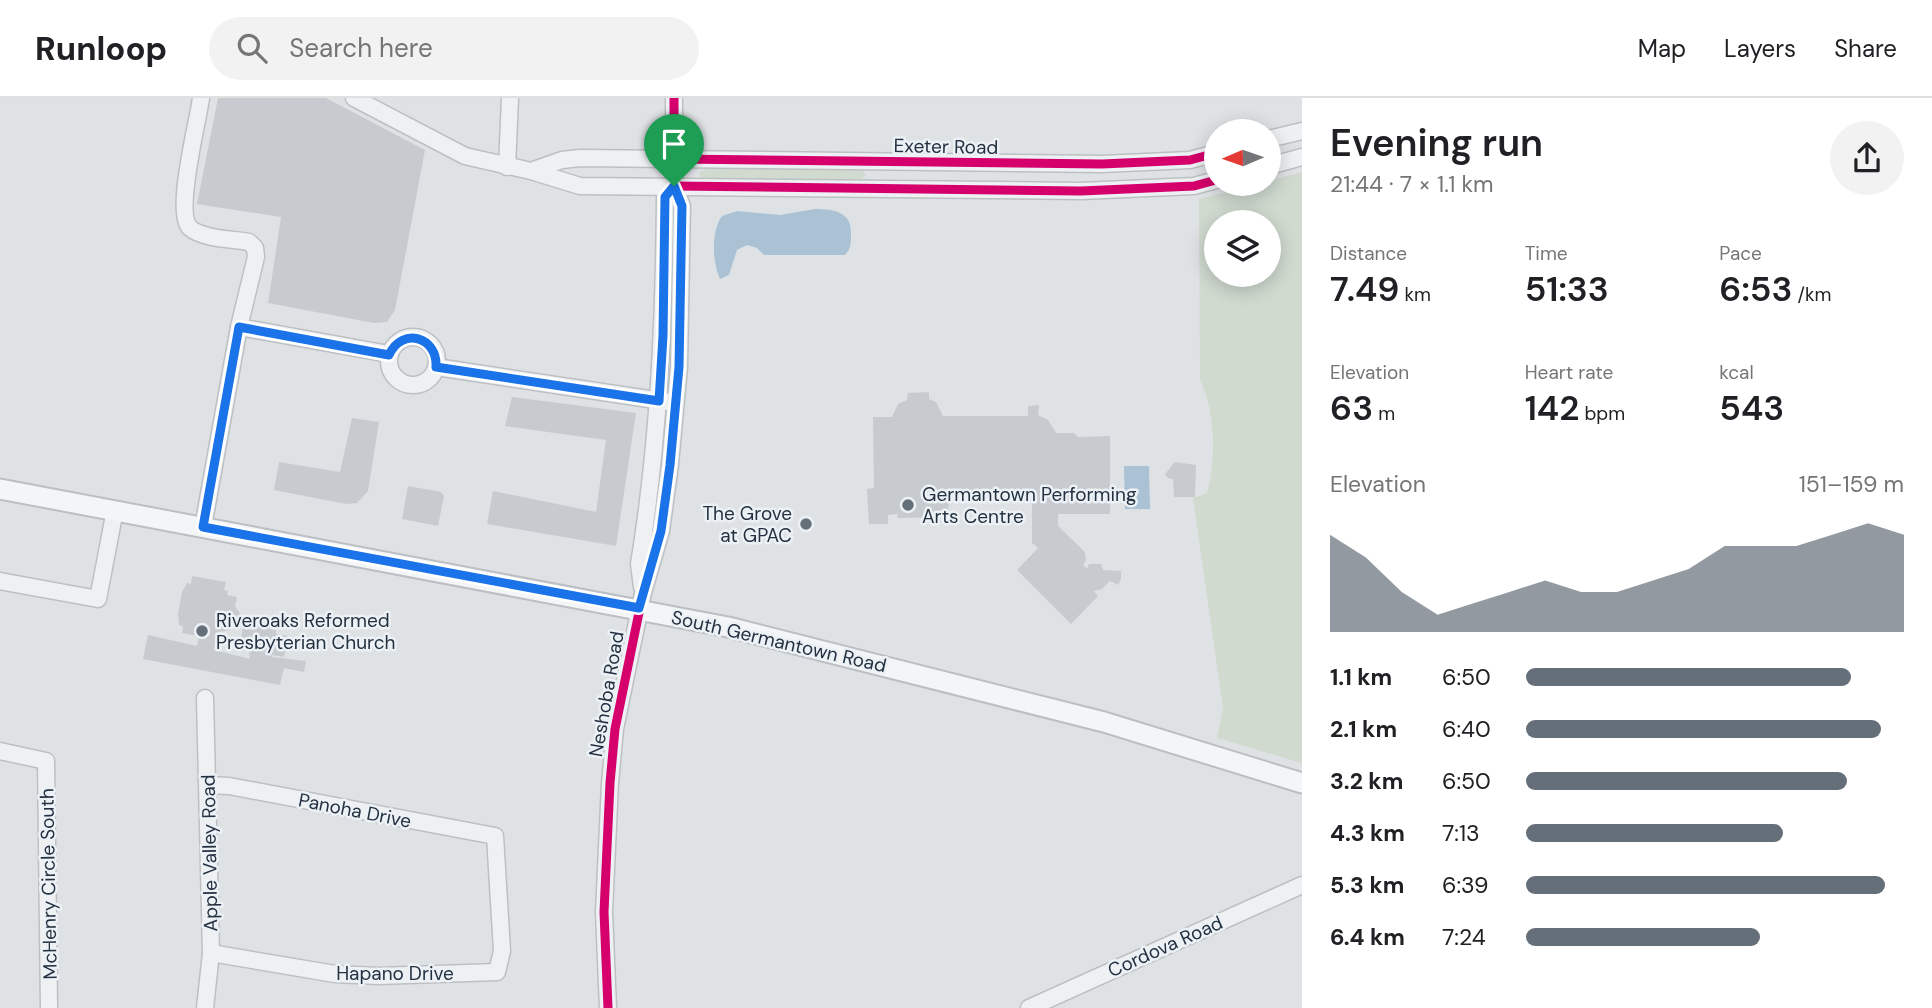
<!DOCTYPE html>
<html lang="en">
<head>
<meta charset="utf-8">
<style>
	:root { --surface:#fff; --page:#f2f2f2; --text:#202124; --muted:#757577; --line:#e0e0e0; --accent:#656f7a }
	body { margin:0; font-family:"DM Sans",sans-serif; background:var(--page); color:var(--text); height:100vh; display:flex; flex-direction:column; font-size:26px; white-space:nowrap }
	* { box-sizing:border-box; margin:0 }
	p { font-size:23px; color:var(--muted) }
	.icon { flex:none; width:38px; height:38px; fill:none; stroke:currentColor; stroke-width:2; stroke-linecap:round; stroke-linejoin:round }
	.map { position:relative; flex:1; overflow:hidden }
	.sheet { display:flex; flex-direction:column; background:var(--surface); width:630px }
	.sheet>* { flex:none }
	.needle { width:46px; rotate:268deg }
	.buttons { position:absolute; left:1204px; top:21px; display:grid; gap:14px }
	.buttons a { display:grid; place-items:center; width:77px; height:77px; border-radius:50%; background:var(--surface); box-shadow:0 4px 18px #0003; font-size:35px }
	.pin { position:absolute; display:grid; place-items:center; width:60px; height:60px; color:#fff; margin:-72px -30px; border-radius:50% 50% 50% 0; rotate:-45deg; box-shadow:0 0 7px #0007 }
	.pin .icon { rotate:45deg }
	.round { display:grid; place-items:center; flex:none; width:74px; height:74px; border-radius:37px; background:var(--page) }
	.head { display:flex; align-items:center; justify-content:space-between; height:119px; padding:0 28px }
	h1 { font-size:38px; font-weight:600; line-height:52px }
	.stats { display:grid; grid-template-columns:repeat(3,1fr); gap:10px; height:119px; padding:7px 28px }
	.stats div { display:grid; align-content:center }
	.stats b { font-size:35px; font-weight:600 }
	.stats small { font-size:19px; font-weight:400 }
	.stats p { font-size:19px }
	.chart { height:196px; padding:14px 28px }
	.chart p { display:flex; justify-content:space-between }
	.chart svg { width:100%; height:126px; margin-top:7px; fill:var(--accent); opacity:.7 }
	ul { padding:0 28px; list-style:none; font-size:23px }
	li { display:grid; grid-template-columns:112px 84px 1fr; align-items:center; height:52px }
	li i { height:18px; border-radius:9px; background:var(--accent) }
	header { display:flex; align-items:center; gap:42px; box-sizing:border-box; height:98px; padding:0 35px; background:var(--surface); border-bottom:2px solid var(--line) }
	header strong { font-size:33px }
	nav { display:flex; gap:38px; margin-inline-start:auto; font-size:24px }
	.search { width:490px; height:63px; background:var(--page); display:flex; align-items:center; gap:18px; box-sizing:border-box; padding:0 24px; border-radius:38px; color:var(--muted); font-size:26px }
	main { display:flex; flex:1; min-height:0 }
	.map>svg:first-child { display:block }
	.green { fill:#d0dacf; fill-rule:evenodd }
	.water { fill:#aac2d4 }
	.building { fill:#c7cace }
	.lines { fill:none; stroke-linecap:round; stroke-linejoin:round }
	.minor-casing { stroke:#bdc0c3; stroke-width:19 }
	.major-casing { stroke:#bbbfc3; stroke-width:23 }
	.minor { stroke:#eff0f2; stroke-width:16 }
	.major { stroke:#f3f5f6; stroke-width:19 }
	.cycleway-casing { stroke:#ecf1f6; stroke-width:13 }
	.cycleway { stroke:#d6006c; stroke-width:9 }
	.route-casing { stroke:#fff; stroke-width:14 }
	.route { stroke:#1a73e8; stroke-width:9 }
	.poi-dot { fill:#656f7a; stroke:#ecf1f6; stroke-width:2.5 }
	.labels { text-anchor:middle; stroke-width:5; stroke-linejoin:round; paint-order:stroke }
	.street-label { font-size:19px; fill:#243140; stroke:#ecf1f6 }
	.poi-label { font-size:19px; fill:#243140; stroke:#ecf1f6; text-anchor:start }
</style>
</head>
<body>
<header>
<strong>Runloop</strong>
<div class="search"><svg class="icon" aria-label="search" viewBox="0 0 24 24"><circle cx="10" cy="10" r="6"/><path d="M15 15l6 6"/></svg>Search here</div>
<nav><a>Map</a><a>Layers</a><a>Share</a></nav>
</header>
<main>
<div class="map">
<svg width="1302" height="910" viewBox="0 0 1302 910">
	<rect width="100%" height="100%" fill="#dfe2e5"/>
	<g class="green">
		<polygon points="706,70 860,70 866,77 860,82 706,82 702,81 699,75"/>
		<path d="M1302,74v591l-85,-25 6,-30 -30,-210 14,-5c9,-33 9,-81 -7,-113l-1,-181 59,-15h11v-3zM1216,124h53v53h-53z"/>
	</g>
	<g class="water">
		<path d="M815,111c19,0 37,3 36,25 0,9 0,15 -6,21h-81l-7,-7 -10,-3 -10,5 -8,25 -9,4c-8,-17 -9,-48 2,-63l15,-5 43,4z"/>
		<polygon points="1124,368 1149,368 1150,411 1125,411"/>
	</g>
	<g class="building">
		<polygon points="218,0 326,0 425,52 395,212 387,224 374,225 268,205 281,119 197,106"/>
		<polygon points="929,294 929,301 936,304 943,318 1028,318 1028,308 1039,307 1038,317 1048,322 1056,335 1074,335 1078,339 1110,338 1110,416 1058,416 1058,428 1085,454 1086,462 1083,467 1087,471 1089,466 1101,466 1103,472 1121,473 1121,481 1118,487 1110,483 1102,491 1094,493 1098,498 1071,526 1017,472 1038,450 1032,445 1032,397 949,397 948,419 897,420 898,416 888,417 888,426 869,426 867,391 874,390 873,319 892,319 898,306 907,302 908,295"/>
		<polygon points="512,299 636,315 616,448 487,426 493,393 596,414 606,342 505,328"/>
		<polygon points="352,320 379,324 368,393 357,405 346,406 274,392 279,364 340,374"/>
		<polygon points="1175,364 1196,367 1195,399 1174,399 1173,381 1168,380 1165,376"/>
		<polygon points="408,388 441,394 444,398 438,428 402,421"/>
		<polygon points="192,478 226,484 224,492 228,493 227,497 237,499 235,508 241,517 233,522 231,532 217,534 214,552 250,561 249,553 239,551 243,530 252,532 255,527 260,529 262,524 271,526 270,531 276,532 276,536 288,538 284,559 272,557 271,559 306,563 304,574 284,570 280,587 143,561 148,537 197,548 199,538 182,535 183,528 179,527 178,516 182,494 187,485 191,486"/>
	</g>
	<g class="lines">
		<defs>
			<g id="minor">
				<path d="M201,0c-3,24 -27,114 -11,130 13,11 42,11 59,14l6,6 1,9 -17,70 -36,200"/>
				<polyline points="354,0 465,58 531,73 580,88 1081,93 1194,88 1216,82"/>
				<polyline points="1269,41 1302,33"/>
				<polyline points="1269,68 1302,59"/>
				<polyline points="507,69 510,0"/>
				<polyline points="531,73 562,62 580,60 1102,66 1190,62 1216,55"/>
				<polyline points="239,229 389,256"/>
				<circle cx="413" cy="263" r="24"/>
				<polyline points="436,269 669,304"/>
				<polyline points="0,483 98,501 115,412"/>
				<path d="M642,489l-3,-23c20,-122 25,-244 26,-367l9,-11"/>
				<polyline points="0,653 46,663 49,910"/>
				<polyline points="208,687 229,688 495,738 502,853 497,874 378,878 335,876 211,855"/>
				<polyline points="205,910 211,855 205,600"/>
				<polyline points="608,910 604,814 610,685 615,631 643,495 661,433 670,367 679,269 682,108 674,88 674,0"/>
				<polyline points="1029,910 1302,787"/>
			</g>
			<polyline id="major" points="0,391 728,529 1104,624 1302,685"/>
		</defs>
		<use href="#minor" class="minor-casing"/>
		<use href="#major" class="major-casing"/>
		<use href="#minor" class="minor"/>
		<use href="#major" class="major"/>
		<defs>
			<g id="cycleway">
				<polyline points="675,61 1102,66 1190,62 1216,55"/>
				<polyline points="674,88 1081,93 1194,88 1216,82"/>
				<polyline points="608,910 604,814 610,685 615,631 643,495 661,433 670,367 679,269 682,108 674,88 674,0"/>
			</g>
		</defs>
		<use href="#cycleway" class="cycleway-casing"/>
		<use href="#cycleway" class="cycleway"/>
	</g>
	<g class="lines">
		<defs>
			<path id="route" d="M674,88l8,20 -3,161 -9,98 -9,66 -22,77 -436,-81 36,-200 150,28c13,-29 49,-18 47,12l223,34 4,-65 2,-139z"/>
		</defs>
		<use href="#route" class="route-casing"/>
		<use href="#route" class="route"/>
	</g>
	<g class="poi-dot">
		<circle cx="908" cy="407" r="7"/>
		<circle cx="806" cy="426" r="7"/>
		<circle cx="202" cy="533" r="7"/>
	</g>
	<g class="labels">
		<g class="street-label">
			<text transform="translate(946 48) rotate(1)" y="7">Exeter Road</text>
			<text transform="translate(779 543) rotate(13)" y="7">South Germantown Road</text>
			<text transform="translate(606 596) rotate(-80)" y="7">Neshoba Road</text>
			<text transform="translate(355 712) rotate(11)" y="7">Panoha Drive</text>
			<text transform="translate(209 755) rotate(-91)" y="7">Apple Valley Road</text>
			<text transform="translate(48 786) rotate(-91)" y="7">McHenry Circle South</text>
			<text transform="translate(1165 848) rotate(-24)" y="7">Cordova Road</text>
			<text x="395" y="882">Hapano Drive</text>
		</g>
		<g class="poi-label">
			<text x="922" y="403">Germantown Performing<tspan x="922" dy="22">Arts Centre</tspan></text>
			<text x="792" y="422" text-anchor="end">The Grove<tspan x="792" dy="22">at GPAC</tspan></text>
			<text x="216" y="529">Riveroaks Reformed<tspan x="216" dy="22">Presbyterian Church</tspan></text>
		</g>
	</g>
</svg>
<div class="buttons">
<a><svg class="needle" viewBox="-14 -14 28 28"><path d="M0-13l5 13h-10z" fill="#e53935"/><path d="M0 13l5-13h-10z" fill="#757577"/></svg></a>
<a><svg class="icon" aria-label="layers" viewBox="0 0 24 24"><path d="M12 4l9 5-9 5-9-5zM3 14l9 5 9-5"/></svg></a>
</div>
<div class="pin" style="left:674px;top:88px;background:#1e9e55"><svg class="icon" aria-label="arrive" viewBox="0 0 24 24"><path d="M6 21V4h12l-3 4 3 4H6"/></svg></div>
</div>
<section class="sheet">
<div class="head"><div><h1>Evening run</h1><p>21:44 · 7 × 1.1 km</p></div><a class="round"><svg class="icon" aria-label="share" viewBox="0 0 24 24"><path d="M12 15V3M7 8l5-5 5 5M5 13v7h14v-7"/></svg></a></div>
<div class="stats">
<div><p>Distance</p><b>7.49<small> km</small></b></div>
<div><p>Time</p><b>51:33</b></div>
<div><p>Pace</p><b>6:53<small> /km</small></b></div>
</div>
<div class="stats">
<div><p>Elevation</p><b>63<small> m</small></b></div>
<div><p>Heart rate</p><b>142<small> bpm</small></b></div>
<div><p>kcal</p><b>543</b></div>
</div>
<div class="chart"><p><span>Elevation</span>151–159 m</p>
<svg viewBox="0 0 160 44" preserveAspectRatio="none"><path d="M0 44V10L10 18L20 30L30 38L40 34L50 30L60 26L70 30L80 30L90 26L100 22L110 14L120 14L130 14L140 10L150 6L160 10V44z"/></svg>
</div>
<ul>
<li><b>1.1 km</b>6:50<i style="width:86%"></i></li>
<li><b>2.1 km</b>6:40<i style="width:94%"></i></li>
<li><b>3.2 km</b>6:50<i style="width:85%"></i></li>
<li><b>4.3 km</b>7:13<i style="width:68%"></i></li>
<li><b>5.3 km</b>6:39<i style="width:95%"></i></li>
<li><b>6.4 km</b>7:24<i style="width:62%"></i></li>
</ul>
</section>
</main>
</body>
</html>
